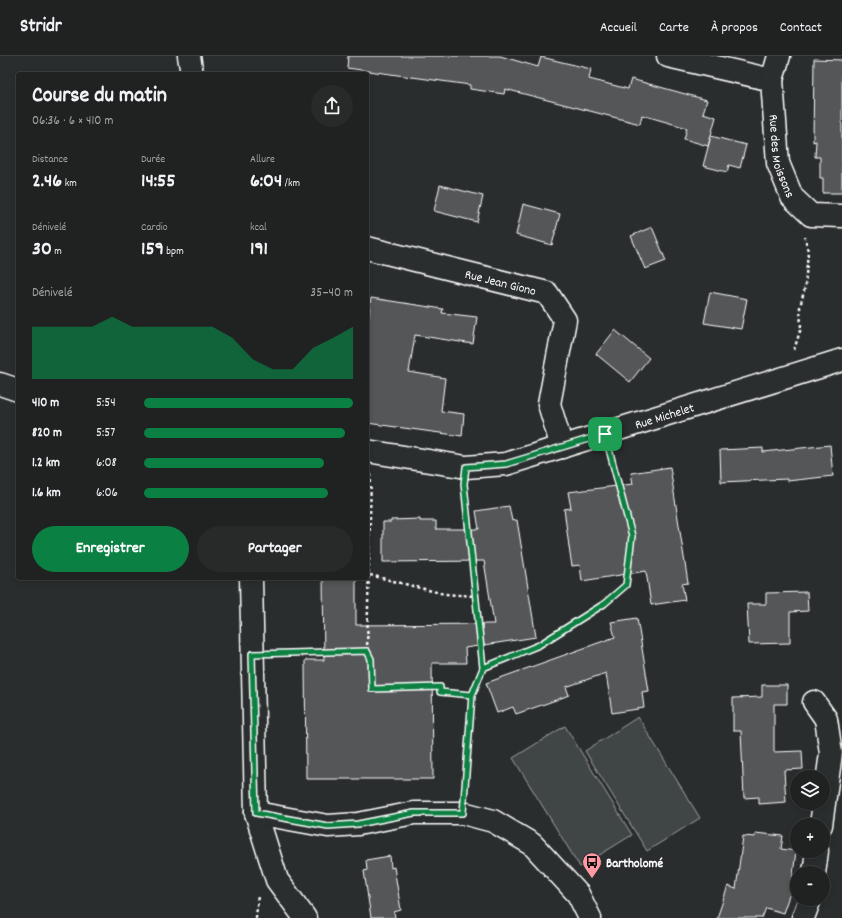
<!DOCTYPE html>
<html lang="fr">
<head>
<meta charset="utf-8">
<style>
	:root { --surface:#202222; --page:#282a2a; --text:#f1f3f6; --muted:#a2a4a5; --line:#3d3f40; --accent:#0b8043 }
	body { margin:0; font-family:Dekko,sans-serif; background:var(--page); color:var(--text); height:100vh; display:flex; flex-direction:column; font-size:15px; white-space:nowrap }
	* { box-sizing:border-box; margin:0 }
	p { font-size:13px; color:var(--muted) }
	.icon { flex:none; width:22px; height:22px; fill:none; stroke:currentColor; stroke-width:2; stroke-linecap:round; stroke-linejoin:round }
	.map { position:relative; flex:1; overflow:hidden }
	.details { position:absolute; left:16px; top:16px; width:353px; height:508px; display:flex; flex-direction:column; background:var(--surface); border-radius:4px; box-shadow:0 2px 6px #0003,0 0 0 1px var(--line) }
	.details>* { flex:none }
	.controls { position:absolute; left:790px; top:714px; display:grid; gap:8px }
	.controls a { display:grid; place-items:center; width:40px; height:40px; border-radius:50%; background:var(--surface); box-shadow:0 2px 6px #0003,0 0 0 1px var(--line); font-size:20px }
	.pin { position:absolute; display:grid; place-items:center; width:34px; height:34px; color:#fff; margin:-17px; border-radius:8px; box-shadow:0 2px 6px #0006 }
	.round { display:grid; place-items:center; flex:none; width:42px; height:42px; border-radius:21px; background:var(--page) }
	.summary { display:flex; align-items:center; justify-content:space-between; height:68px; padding:0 16px }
	h1 { font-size:22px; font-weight:700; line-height:30px }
	.metrics { display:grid; grid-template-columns:repeat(3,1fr); gap:6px; height:68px; padding:4px 16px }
	.metrics div { display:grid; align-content:center }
	.metrics b { font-size:20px; font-weight:700 }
	.metrics small { font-size:11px; font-weight:400 }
	.metrics p { font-size:11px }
	.chart { height:112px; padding:8px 16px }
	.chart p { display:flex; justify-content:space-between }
	.chart svg { width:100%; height:72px; margin-top:4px; fill:var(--accent); opacity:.7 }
	.cta { display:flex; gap:8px; margin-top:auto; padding:8px 16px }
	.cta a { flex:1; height:46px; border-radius:24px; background:var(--accent); color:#fff; font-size:16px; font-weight:700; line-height:46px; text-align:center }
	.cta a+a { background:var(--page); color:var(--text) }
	ul { padding:0 16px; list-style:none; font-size:13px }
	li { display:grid; grid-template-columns:64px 48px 1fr; align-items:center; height:30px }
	li i { height:10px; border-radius:5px; background:var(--accent) }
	header { display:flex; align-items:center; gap:24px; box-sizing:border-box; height:56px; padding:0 20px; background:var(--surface); border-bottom:1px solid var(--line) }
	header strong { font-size:19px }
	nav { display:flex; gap:22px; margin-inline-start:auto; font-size:14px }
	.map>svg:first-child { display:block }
	.green { fill:#414445; stroke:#a0a2a2 }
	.building { fill:#555758; stroke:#fff }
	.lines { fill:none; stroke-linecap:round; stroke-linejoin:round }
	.minor-casing { stroke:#fff; stroke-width:25 }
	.path { stroke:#fff; stroke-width:2.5; stroke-dasharray:3 3; stroke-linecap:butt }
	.minor { stroke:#2a2d2e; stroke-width:22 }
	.route-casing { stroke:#fff; stroke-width:8 }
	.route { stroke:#0b8043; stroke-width:5 }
	.labels { text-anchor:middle; stroke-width:4; stroke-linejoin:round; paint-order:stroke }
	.street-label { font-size:13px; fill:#fff; stroke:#2a2d2e }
	.poi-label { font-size:13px; font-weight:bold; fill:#fff; stroke:#2a2d2e; text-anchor:start }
</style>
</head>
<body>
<header>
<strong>Stridr</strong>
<nav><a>Accueil</a><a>Carte</a><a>À propos</a><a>Contact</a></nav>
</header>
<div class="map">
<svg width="842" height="862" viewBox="0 0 842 862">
	<rect width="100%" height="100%" fill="#2a2d2e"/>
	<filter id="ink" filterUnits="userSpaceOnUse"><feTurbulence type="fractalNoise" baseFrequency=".025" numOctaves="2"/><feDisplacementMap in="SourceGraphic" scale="8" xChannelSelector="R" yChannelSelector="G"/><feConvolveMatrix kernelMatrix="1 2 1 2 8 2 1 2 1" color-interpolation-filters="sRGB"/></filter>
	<g filter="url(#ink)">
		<g class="green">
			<polygon points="638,661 700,762 647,795 585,695"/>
			<polygon points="565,670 632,779 580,811 513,702"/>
		</g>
		<g class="building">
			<polygon points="348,0 500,0 538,11 541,1 591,13 589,23 628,33 631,23 707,44 703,57 716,61 708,90 684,83 687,72 642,59 640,68 505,33 504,38 470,33 470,29 347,12"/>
			<polygon points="814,3 842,4 842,137 823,137 823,122 820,122 820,101 815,101 816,85 813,86"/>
			<polygon points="711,80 746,89 740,112 729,109 727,116 703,110"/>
			<polygon points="440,129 483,140 477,166 434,155"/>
			<polygon points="523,148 560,158 552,189 516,179"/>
			<polygon points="652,171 666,205 645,213 631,180"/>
			<polygon points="710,236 747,243 741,273 704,267"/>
			<polygon points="371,242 443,253 442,257 477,261 473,288 415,279 409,316 445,322 441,355 464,358 462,380 367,367 367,275"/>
			<polygon points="615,274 649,302 630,326 596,298"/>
			<polygon points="830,389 833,420 787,425 787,423 721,426 720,394 763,392 763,396"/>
			<polygon points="670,411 688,527 682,528 685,544 651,549 646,515 582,525 580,509 572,510 570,498 564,453 571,452 568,436 633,428 631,417"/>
			<polygon points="509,450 512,465 517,464 536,581 465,592 466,607 432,607 433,723 306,723 305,604 324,604 323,522 356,522 356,569 494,568 484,505 383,506 383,466 391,466 391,464 420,463 420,465 436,465 436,473 479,473 476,455"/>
			<polygon points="807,536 808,555 790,556 790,587 749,588 747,548 766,548 766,537"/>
			<polygon points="637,562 649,635 642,636 644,652 612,657 606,617 566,631 569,639 556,644 516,658 513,651 497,657 486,627 615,581 611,566"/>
			<polygon points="762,629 787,629 787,648 774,648 774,696 802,695 803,713 784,714 786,746 759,748 759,741 744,742 741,675 733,675 733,642 762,641"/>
			<polygon points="755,777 783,780 781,793 796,795 791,834 783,857 766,852 762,862 717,862 728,830 736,833 743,780 755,781"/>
			<polygon points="390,800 391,812 394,811 401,854 394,856 395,862 371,862 364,815 367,814 366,804"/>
		</g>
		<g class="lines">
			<defs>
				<g id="minor">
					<polyline points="189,0 192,18"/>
					<polyline points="668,0 772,24"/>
					<path id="s1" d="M779,0l-7,24 6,83 14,34 19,18 31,1"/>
					<path id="s2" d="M367,192l180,45 18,27 -16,84 13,43"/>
					<polyline points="0,328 18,334"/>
					<path id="s3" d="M367,395l99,16 40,-3 336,-104"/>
					<polyline points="251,522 256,757 277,824 305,862"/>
					<polyline points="814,646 826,663 831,697 821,769"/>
					<polyline points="256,757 328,770 358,768 414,757 463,757 493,765 532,788 578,838 590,862"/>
					<polyline points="814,817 817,795"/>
					<polyline points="803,862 810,843"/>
				</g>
			</defs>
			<use href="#minor" class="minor-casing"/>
			<g class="path">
				<polyline points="794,294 801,272 800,251 805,231 808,195 805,181"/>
				<polyline points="371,418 367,595 371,603 372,633 440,631 440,636 472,639"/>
				<polyline points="370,519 444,538 475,540"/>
				<polyline points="276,598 367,595"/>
				<polyline points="483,612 539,589 604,548 626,529 632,480 611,400"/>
				<polyline points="464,734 472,639 483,612 465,433"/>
				<polyline points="256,862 258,839"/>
			</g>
			<use href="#minor" class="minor"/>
		</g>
	</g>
	<g class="lines" filter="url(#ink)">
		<defs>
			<polyline id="route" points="605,378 506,408 466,411 464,428 483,612 472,639 440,636 440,631 372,633 371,603 367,595 252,598 256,757 328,770 358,768 414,757 463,757 472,639 483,612 539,589 604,548 626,529 632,480 605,378"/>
		</defs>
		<use href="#route" class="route-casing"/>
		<use href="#route" class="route"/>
	</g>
	<defs>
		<symbol id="bus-pin" viewBox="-11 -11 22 30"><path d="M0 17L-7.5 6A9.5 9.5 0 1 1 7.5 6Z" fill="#ff9aa2" stroke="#2a2d2e"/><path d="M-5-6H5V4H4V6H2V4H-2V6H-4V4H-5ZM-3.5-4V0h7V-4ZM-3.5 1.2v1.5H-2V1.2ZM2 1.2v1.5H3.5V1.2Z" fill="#111"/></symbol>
	</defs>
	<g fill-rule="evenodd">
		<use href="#bus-pin" x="581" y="795" width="22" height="30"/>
	</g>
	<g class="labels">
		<g class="street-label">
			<text dy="5" stroke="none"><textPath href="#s1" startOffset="102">Rue des Moissons</textPath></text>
			<text dy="5" stroke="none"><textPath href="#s2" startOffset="138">Rue Jean Giono</textPath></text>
			<text dy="5" stroke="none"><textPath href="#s3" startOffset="306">Rue Michelet</textPath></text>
		</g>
		<g class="poi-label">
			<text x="606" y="811">Bartholomé</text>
		</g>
	</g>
</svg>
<div class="controls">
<a><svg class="icon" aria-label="layers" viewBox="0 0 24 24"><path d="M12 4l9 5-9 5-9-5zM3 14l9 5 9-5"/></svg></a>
<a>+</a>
<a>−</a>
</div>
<div class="pin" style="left:605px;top:378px;background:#1e9e55"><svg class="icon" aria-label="arrive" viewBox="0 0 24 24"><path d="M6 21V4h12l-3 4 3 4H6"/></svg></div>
<section class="details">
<div class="summary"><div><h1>Course du matin</h1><p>06:36 · 6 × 410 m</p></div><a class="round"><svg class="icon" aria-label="share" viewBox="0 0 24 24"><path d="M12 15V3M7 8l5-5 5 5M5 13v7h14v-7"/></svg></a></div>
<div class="metrics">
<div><p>Distance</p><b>2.46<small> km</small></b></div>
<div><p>Durée</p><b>14:55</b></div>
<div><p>Allure</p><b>6:04<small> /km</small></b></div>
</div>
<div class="metrics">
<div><p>Dénivelé</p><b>30<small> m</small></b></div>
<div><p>Cardio</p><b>159<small> bpm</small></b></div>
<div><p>kcal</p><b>191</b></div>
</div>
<div class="chart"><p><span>Dénivelé</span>35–40 m</p>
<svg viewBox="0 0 160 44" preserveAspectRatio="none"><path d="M0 44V12L10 12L20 12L30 12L40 6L50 12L60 12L70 12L80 12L90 12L100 19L110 32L120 38L130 38L140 25L150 19L160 12V44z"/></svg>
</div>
<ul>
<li><b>410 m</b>5:54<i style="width:100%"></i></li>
<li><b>820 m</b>5:57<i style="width:96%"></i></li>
<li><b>1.2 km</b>6:08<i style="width:86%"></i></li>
<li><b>1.6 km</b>6:06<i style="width:88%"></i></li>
</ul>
<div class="cta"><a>Enregistrer</a><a>Partager</a></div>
</section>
</div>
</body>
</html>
